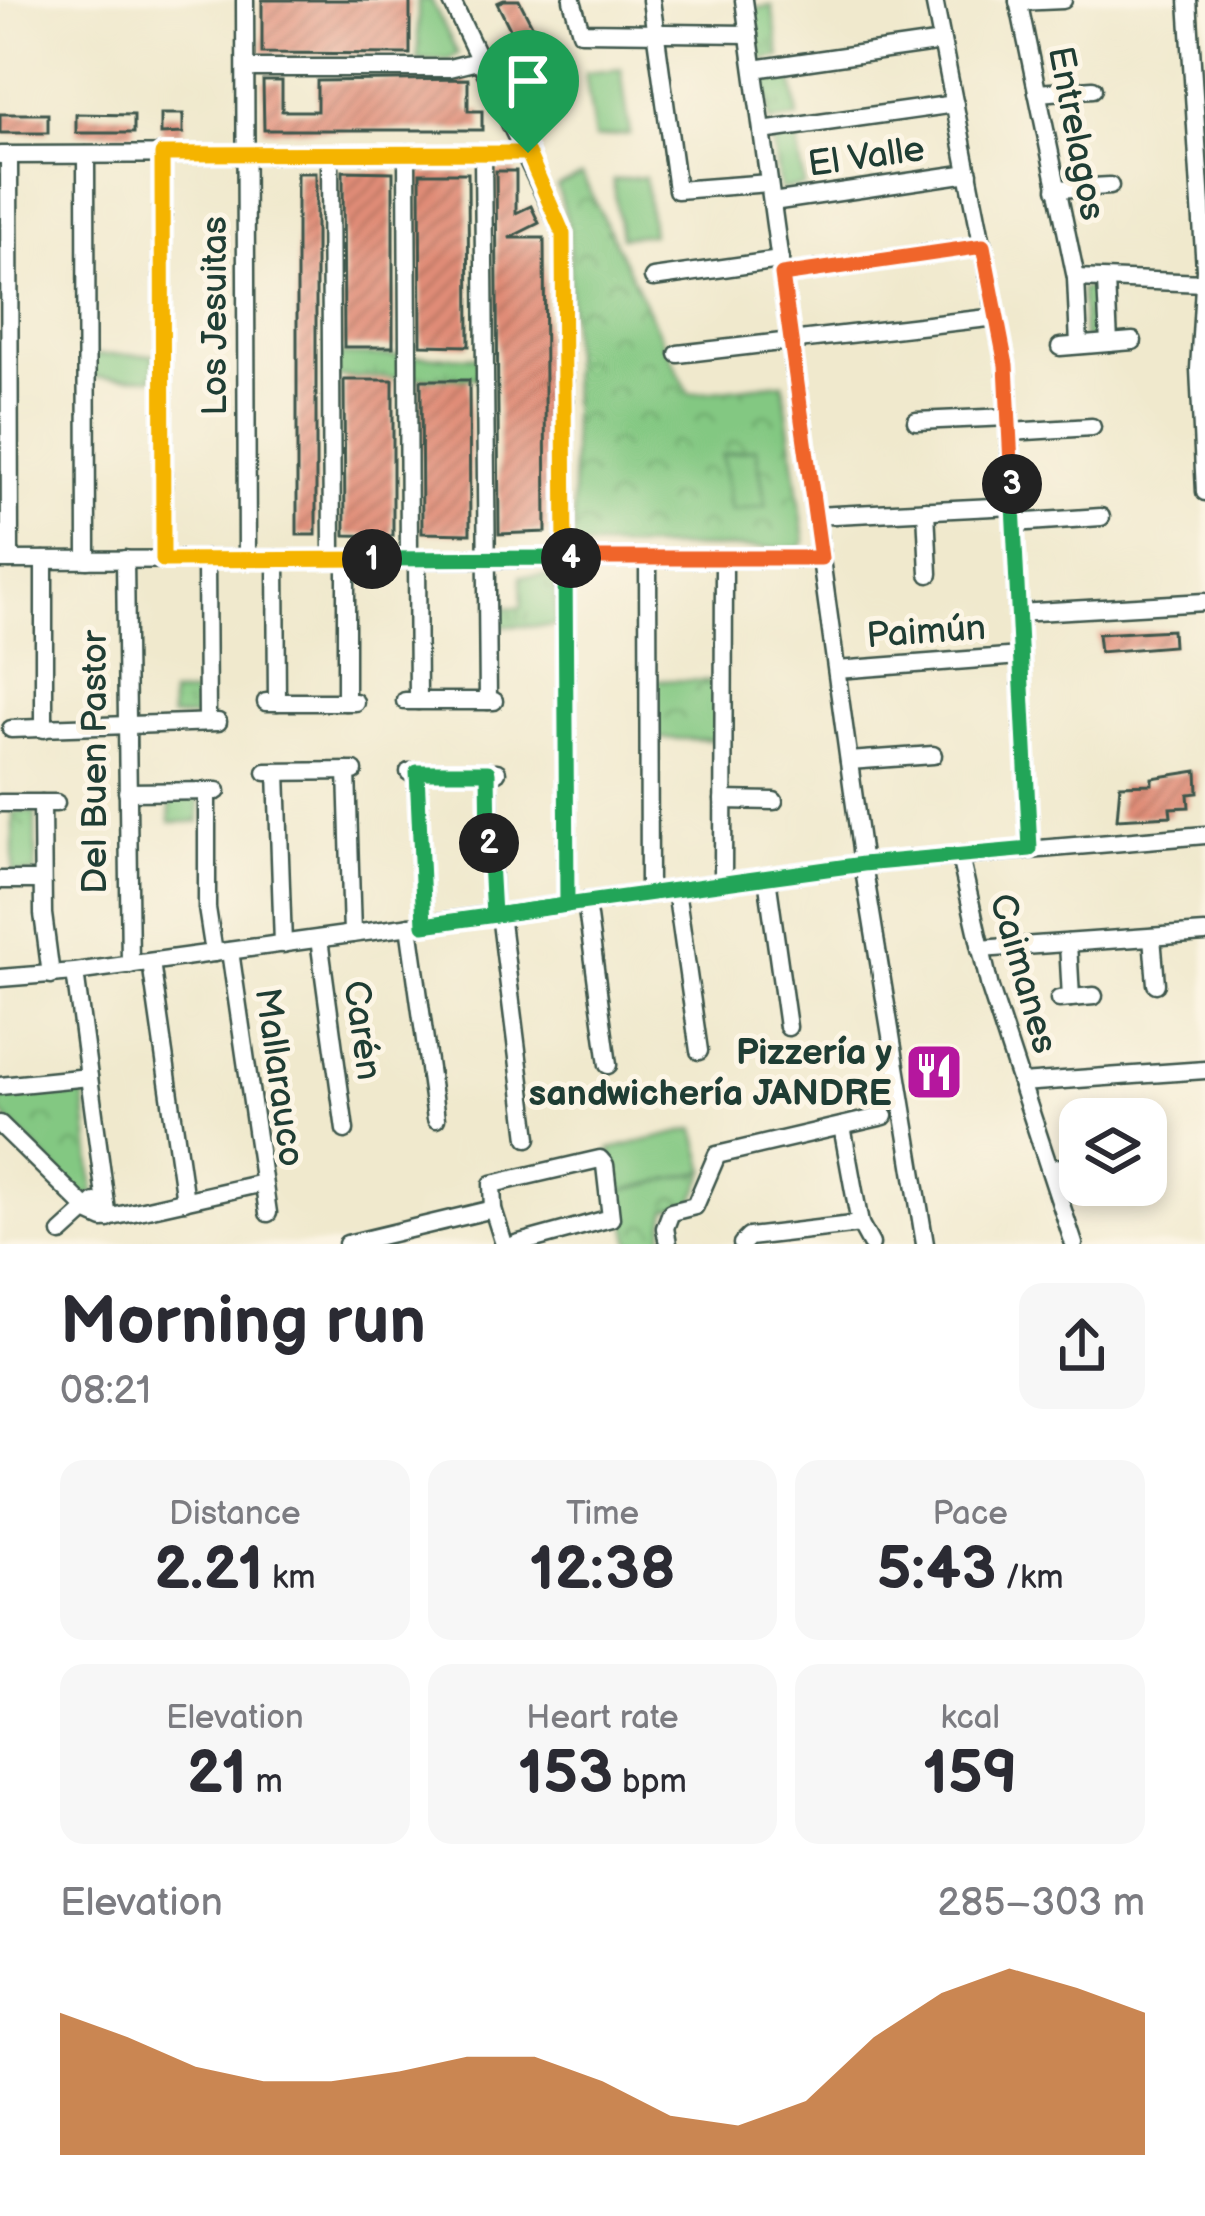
<!DOCTYPE html>
<html lang="en">
<head>
<meta charset="utf-8">
<style>
	:root { --surface:#fff; --page:#f7f7f7; --text:#2b2b33; --muted:#7c7c81; --accent:#b45309 }
	body { margin:0; font-family:"Balsamiq Sans",sans-serif; background:var(--page); color:var(--text); height:100vh; display:flex; flex-direction:column; font-size:45px; white-space:nowrap }
	* { box-sizing:border-box; margin:0 }
	p { font-size:39px; color:var(--muted) }
	.icon { flex:none; width:66px; height:66px; fill:none; stroke:currentColor; stroke-width:2; stroke-linecap:round; stroke-linejoin:round }
	.map { position:relative; height:1244px; overflow:hidden }
	.side { display:flex; flex-direction:column; background:var(--surface); flex:1 }
	.side>* { flex:none }
	.controls { position:absolute; left:1059px; top:1098px; display:grid; gap:24px }
	.controls a { display:grid; place-items:center; width:108px; height:108px; border-radius:24px; background:var(--surface); box-shadow:0 6px 18px #0003; font-size:60px }
	.pin { position:absolute; display:grid; place-items:center; width:102px; height:102px; color:#fff; margin:-123px -51px; border-radius:50% 50% 50% 0; rotate:-45deg; box-shadow:0 0 12px #0007 }
	.pin .icon { rotate:45deg }
	.km { position:absolute; width:60px; height:60px; margin:-30px; border-radius:50%; background:#222; color:#fff; font-size:33px; line-height:60px; text-align:center }
	.round { display:grid; place-items:center; flex:none; width:126px; height:126px; border-radius:24px; background:var(--page) }
	.summary { display:flex; align-items:center; justify-content:space-between; height:204px; padding:0 60px }
	h1 { font-size:66px; font-weight:700; line-height:90px }
	.stats { display:grid; grid-template-columns:repeat(3,1fr); gap:18px; height:204px; padding:12px 60px }
	.stats div { display:grid; align-content:center; border-radius:24px; background:var(--page); text-align:center }
	.stats b { font-size:60px; font-weight:700 }
	.stats small { font-size:33px; font-weight:400 }
	.stats p { font-size:33px }
	.chart { height:336px; padding:24px 60px }
	.chart p { display:flex; justify-content:space-between }
	.chart svg { width:100%; height:216px; margin-top:12px; fill:var(--accent); opacity:.7 }
	.map>svg:first-child { display:block }
	.grass { fill:url(#grass-tufts); stroke:#51825b; stroke-width:3 }
	.park { fill:url(#park-crowns); stroke:#51825b; stroke-width:3 }
	.garden { fill:#83c882; stroke:#51825b; stroke-width:3 }
	.building { fill:url(#building-hatch) }
	.lines { fill:none; stroke-linecap:round; stroke-linejoin:round }
	.minor-casing { stroke:#3e574b; stroke-width:21 }
	.minor { stroke:#fff; stroke-width:16 }
	.split-1-casing { stroke:#fff; stroke-width:24 }
	.split-2-casing { stroke:#fff; stroke-width:24 }
	.split-3-casing { stroke:#fff; stroke-width:24 }
	.split-4-casing { stroke:#fff; stroke-width:24 }
	.split-5-casing { stroke:#fff; stroke-width:24 }
	.split-1 { stroke:#f5b400; stroke-width:15 }
	.split-2 { stroke:#22a559; stroke-width:15 }
	.split-3 { stroke:#22a559; stroke-width:15 }
	.split-4 { stroke:#f0652b; stroke-width:15 }
	.split-5 { stroke:#f5b400; stroke-width:15 }
	.labels { text-anchor:middle; stroke-width:10; stroke-linejoin:round; paint-order:stroke }
	.street-label { font-size:36px; fill:#1f3d34; stroke:#fcf5e5 }
	.poi-label { font-size:36px; font-weight:bold; fill:#1f3d34; stroke:#fcf5e5; text-anchor:end }
</style>
</head>
<body>
<div class="map">
<svg width="1205" height="1244" viewBox="0 0 1205 1244">
	<defs>
		<pattern id="grass-tufts" width="24" height="20" patternUnits="userSpaceOnUse" patternTransform="scale(3)"><rect width="24" height="20" fill="#83c882"/><path d="M3 7l-1-3M5 7V3M7 7l1-3M15 17l-1-3M17 17v-4M19 17l1-3" fill="none" stroke="#6ba46b"/></pattern>
		<pattern id="park-crowns" width="20" height="18" patternUnits="userSpaceOnUse" patternTransform="scale(3)"><rect width="20" height="18" fill="#83c882"/><path d="M2 6a3 3 0 1 1 6 0M12 15a3 3 0 1 1 6 0" fill="none" stroke="#6ba46b"/></pattern>
		<pattern id="building-hatch" width="6" height="6" patternUnits="userSpaceOnUse" patternTransform="scale(3)"><rect width="6" height="6" fill="#e08c77"/><path d="M-1 1l2-2M0 6l6-6M5 7l2-2" fill="none" stroke="#b57462"/></pattern>
	</defs>
	<rect width="100%" height="100%" fill="#fcf5e5"/>
	<filter id="ink" filterUnits="userSpaceOnUse"><feTurbulence type="fractalNoise" baseFrequency=".00833" numOctaves="2"/><feDisplacementMap in="SourceGraphic" scale="24" xChannelSelector="R" yChannelSelector="G"/><feConvolveMatrix kernelMatrix="1 2 1 2 8 2 1 2 1" color-interpolation-filters="sRGB"/></filter>
	<filter id="wash" filterUnits="userSpaceOnUse"><feTurbulence type="fractalNoise" baseFrequency=".004" numOctaves="4" result="noise"/><feDisplacementMap in="SourceGraphic" scale="48" xChannelSelector="R" yChannelSelector="G"/><feGaussianBlur stdDeviation="2.7" result="paint"/><feColorMatrix in="noise" values="0 0 0 0 0 0 0 0 0 0 0 0 0 0 0 0 0 1.4 0 .05"/><feComposite in="paint" operator="in"/></filter>
	<g filter="url(#wash)">
		<rect width="100%" height="100%" fill="#f0e9cd"/>
		<g class="grass">
			<polygon points="418,0 431,0 458,54 448,60 418,60"/>
			<polygon points="772,6 780,57 759,60 751,9"/>
			<polygon points="791,70 798,118 770,122 763,74"/>
			<polygon points="796,134 804,186 780,190 772,138"/>
			<polygon points="1102,288 1105,338 1084,338 1081,289"/>
			<polygon points="91,355 154,355 154,378 92,377"/>
			<polygon points="335,355 478,357 478,378 335,377"/>
			<polygon points="521,576 556,576 556,626 501,626 501,608 522,607"/>
			<rect x="171" y="694" width="30" height="23"/>
			<rect x="170" y="799" width="29" height="23"/>
		</g>
		<g class="park">
			<polygon points="582,175 689,394 783,383 805,541 800,548 579,547 574,543 569,228 557,186"/>
			<polygon points="653,680 718,681 717,740 652,738"/>
			<polygon points="13,812 35,812 36,873 13,873"/>
			<polygon points="83,1085 94,1194 83,1196 0,1112 0,1092"/>
			<polygon points="706,1171 693,1202 667,1209 661,1244 631,1244 619,1191"/>
		</g>
		<g class="garden">
			<polygon points="621,69 630,134 595,138 585,73"/>
			<polygon points="645,177 652,234 621,237 613,180"/>
			<polygon points="756,448 766,506 731,511 722,455"/>
			<polygon points="695,1129 706,1171 619,1191 610,1149"/>
		</g>
		<g id="blocks">
			<g class="building">
				<polygon points="262,0 410,0 410,54 262,53"/>
				<polygon points="504,0 519,0 550,60 530,69 497,3"/>
				<polygon points="468,79 468,111 482,111 482,130 264,130 263,81 282,81 282,111 317,111 317,81"/>
				<rect x="0" y="114" width="48" height="19"/>
				<polygon points="76,114 134,115 134,133 76,133"/>
				<polygon points="161,114 183,114 183,133 161,134"/>
				<polygon points="343,171 393,172 393,347 344,347"/>
				<polygon points="496,171 516,171 516,213 531,206 539,223 509,238 544,238 546,532 499,534"/>
				<rect x="297" y="173" width="19" height="362"/>
				<polygon points="420,173 468,173 469,346 421,345"/>
				<polygon points="344,380 393,380 393,536 345,535"/>
				<polygon points="421,380 469,380 470,534 422,533"/>
				<polygon points="1172,630 1173,646 1100,652 1098,634"/>
				<polygon points="1197,771 1198,793 1188,794 1189,807 1170,808 1171,816 1117,819 1120,785 1152,784 1152,778"/>
			</g>
		</g>
	</g>
	<g filter="url(#ink)">
		<use href="#blocks" fill-opacity="0" stroke="#3e574b" stroke-width="3"/>
		<g class="lines">
			<defs>
				<g id="minor">
					<polyline points="245,0 247,559"/>
					<polyline points="451,0 563,234 567,905"/>
					<polyline points="572,0 581,32 749,34"/>
					<polyline points="651,0 677,190 769,183"/>
					<polyline points="744,0 863,864 925,1244"/>
					<polyline points="934,0 1006,365 1030,849"/>
					<polyline points="1018,0 1076,278 1079,345"/>
					<polyline points="1188,0 1205,269 1199,369 1205,492"/>
					<polyline points="1018,2 1063,0"/>
					<polyline points="246,68 449,68 482,60"/>
					<polyline points="754,69 942,42"/>
					<polyline points="1037,93 1093,89"/>
					<polyline points="762,131 955,104"/>
					<polyline points="407,153 409,559"/>
					<polyline points="483,153 488,701"/>
					<polyline points="330,154 332,559"/>
					<polyline points="0,155 528,153"/>
					<polyline points="9,155 10,560"/>
					<polyline points="86,155 87,560"/>
					<polyline points="162,155 163,559"/>
					<polyline points="1056,189 1110,186"/>
					<polyline points="772,202 969,173"/>
					<polyline points="782,275 983,246"/>
					<polyline points="653,278 780,260"/>
					<polyline points="1076,278 1205,283"/>
					<polyline points="1106,281 1109,343"/>
					<polyline points="1060,347 1133,341"/>
					<polyline points="678,354 997,317"/>
					<polyline points="916,421 1009,417"/>
					<polyline points="1010,432 1092,427"/>
					<polyline points="926,510 929,574"/>
					<polyline points="815,516 1013,506"/>
					<polyline points="1014,523 1101,517"/>
					<polyline points="648,558 649,894"/>
					<polyline points="125,559 130,965"/>
					<polyline points="206,559 207,722"/>
					<polyline points="276,559 277,702"/>
					<polyline points="346,559 346,702"/>
					<polyline points="417,559 418,701"/>
					<polyline points="0,560 821,558"/>
					<polyline points="1018,613 1205,602"/>
					<polyline points="837,670 1020,656"/>
					<polyline points="405,701 494,701"/>
					<polyline points="266,702 355,702"/>
					<polyline points="11,729 218,722"/>
					<polyline points="44,729 44,560"/>
					<polyline points="849,761 933,755"/>
					<polyline points="347,771 352,934"/>
					<polyline points="266,772 354,771"/>
					<polyline points="277,772 283,944"/>
					<polyline points="409,772 497,772"/>
					<polyline points="417,772 424,924"/>
					<polyline points="488,772 493,915"/>
					<polyline points="127,792 217,791"/>
					<polyline points="207,793 207,908 214,953"/>
					<polyline points="723,800 774,801"/>
					<polyline points="0,803 56,803"/>
					<polyline points="42,803 43,914 51,975"/>
					<polyline points="960,857 990,988 1074,1244"/>
					<polyline points="767,878 788,1027"/>
					<polyline points="0,880 42,880"/>
					<polyline points="723,884 724,558"/>
					<polyline points="676,890 699,1051"/>
					<polyline points="586,902 608,1065"/>
					<polyline points="500,914 528,1138"/>
					<polyline points="409,926 436,1119"/>
					<polyline points="1152,937 1156,984"/>
					<polyline points="319,939 345,1130"/>
					<polyline points="1068,943 1071,998"/>
					<polyline points="980,949 1205,933"/>
					<polyline points="230,951 268,1213"/>
					<polyline points="151,962 185,1201"/>
					<polyline points="75,972 108,1219"/>
					<polyline points="0,978 75,972 863,864 1205,835"/>
					<polyline points="1059,999 1094,996"/>
					<polyline points="1021,1083 1205,1070"/>
					<polyline points="0,1086 89,1077"/>
					<polyline points="0,1124 92,1214 103,1219 263,1183"/>
					<polyline points="842,1126 860,1224 871,1244"/>
					<polyline points="1146,1163 1151,1162"/>
					<polyline points="1049,1168 1080,1166"/>
					<polyline points="61,1233 95,1202"/>
					<polyline points="347,1244 493,1209"/>
					<polyline points="504,1244 493,1209 492,1184 600,1159 605,1165 611,1218 516,1244"/>
					<polyline points="668,1244 665,1228 671,1212 695,1206 717,1155 884,1116"/>
					<polyline points="742,1244 749,1237 860,1224"/>
				</g>
			</defs>
			<use href="#minor" class="minor-casing"/>
			<use href="#minor" class="minor"/>
		</g>
	</g>
	<g class="lines" filter="url(#ink)">
		<defs>
			<polyline id="split-1" points="372,559 163,560 162,154 528,153"/>
			<polyline id="split-2" points="372,559 565,558 567,905 424,925 417,772 488,772 489,843"/>
			<polyline id="split-3" points="489,843 493,915 863,864 1030,849 1012,484"/>
			<polyline id="split-4" points="571,558 821,558 782,275 983,246 1006,365 1012,484"/>
			<polyline id="split-5" points="528,153 563,234 565,558 571,558"/>
		</defs>
		<use href="#split-1" class="split-1-casing"/>
		<use href="#split-2" class="split-2-casing"/>
		<use href="#split-3" class="split-3-casing"/>
		<use href="#split-4" class="split-4-casing"/>
		<use href="#split-5" class="split-5-casing"/>
		<use href="#split-1" class="split-1"/>
		<use href="#split-2" class="split-2"/>
		<use href="#split-3" class="split-3"/>
		<use href="#split-4" class="split-4"/>
		<use href="#split-5" class="split-5"/>
	</g>
	<defs>
		<symbol id="restaurant-square" viewBox="-11 -11 22 22"><rect x="-9" y="-9" width="18" height="18" rx="4" fill="#b5179e" stroke="#fcf5e5"/><path d="M-5-6h1v4h1v-4h1v4h1v-4h1v5L-1.5 .5V6h-2V.5L-5-1ZM5-6V6H3V1.5H1.5Q1.5-4 5-6Z" fill="#fff"/></symbol>
	</defs>
	<g fill-rule="evenodd">
		<use href="#restaurant-square" x="901" y="1039" width="66" height="66"/>
	</g>
	<g class="labels">
		<g class="street-label">
			<text transform="translate(1078 133) rotate(79)" y="13">Entrelagos</text>
			<text transform="translate(866 155) rotate(-8)" y="13">El Valle</text>
			<text transform="translate(213 316) rotate(-90)" y="13">Los Jesuitas</text>
			<text transform="translate(926 630) rotate(-4)" y="13">Paimún</text>
			<text transform="translate(93 762) rotate(-90)" y="13">Del Buen Pastor</text>
			<text transform="translate(1025 973) rotate(74)" y="13">Caimanes</text>
			<text transform="translate(364 1030) rotate(82)" y="13">Carén</text>
			<text transform="translate(281 1077) rotate(82)" y="13">Mallarauco</text>
		</g>
		<g class="poi-label">
			<text x="892" y="1064">Pizzería y<tspan x="892" dy="41">sandwichería JANDRE</tspan></text>
		</g>
	</g>
</svg>
<div class="controls">
<a><svg class="icon" aria-label="layers" viewBox="0 0 24 24"><path d="M12 4l9 5-9 5-9-5zM3 14l9 5 9-5"/></svg></a>
</div>
<div class="pin" style="left:528px;top:153px;background:#1e9e55"><svg class="icon" aria-label="arrive" viewBox="0 0 24 24"><path d="M6 21V4h12l-3 4 3 4H6"/></svg></div>
<b class="km" style="left:372px;top:559px">1</b>
<b class="km" style="left:489px;top:843px">2</b>
<b class="km" style="left:1012px;top:484px">3</b>
<b class="km" style="left:571px;top:558px">4</b>
</div>
<section class="side">
<div class="summary"><div><h1>Morning run</h1><p>08:21</p></div><a class="round"><svg class="icon" aria-label="share" viewBox="0 0 24 24"><path d="M12 15V3M7 8l5-5 5 5M5 13v7h14v-7"/></svg></a></div>
<div class="stats">
<div><p>Distance</p><b>2.21<small> km</small></b></div>
<div><p>Time</p><b>12:38</b></div>
<div><p>Pace</p><b>5:43<small> /km</small></b></div>
</div>
<div class="stats">
<div><p>Elevation</p><b>21<small> m</small></b></div>
<div><p>Heart rate</p><b>153<small> bpm</small></b></div>
<div><p>kcal</p><b>159</b></div>
</div>
<div class="chart"><p><span>Elevation</span>285–303 m</p>
<svg viewBox="0 0 160 44" preserveAspectRatio="none"><path d="M0 44V15L10 20L20 26L30 29L40 29L50 27L60 24L70 24L80 29L90 36L100 38L110 33L120 20L130 11L140 6L150 10L160 15V44z"/></svg>
</div>
</section>
</body>
</html>
